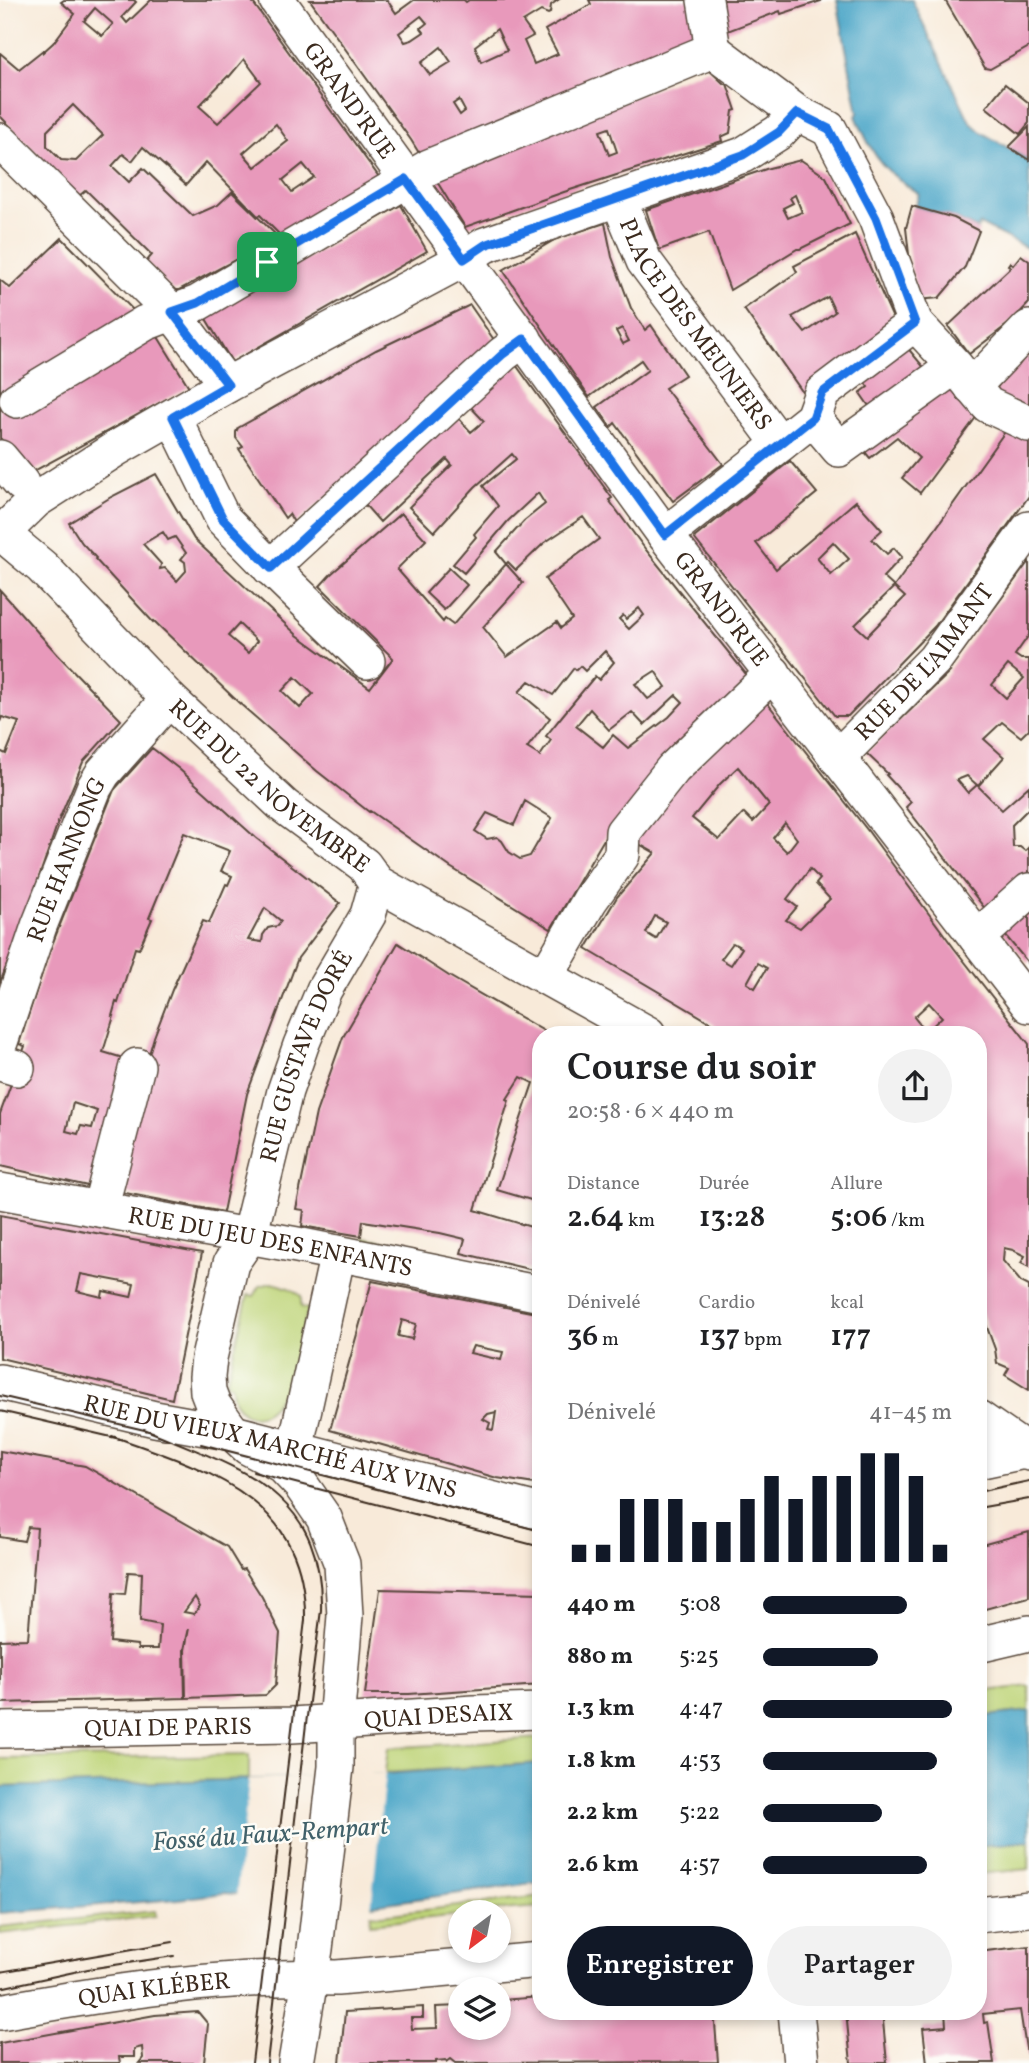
<!DOCTYPE html>
<html lang="fr">
<head>
<meta charset="utf-8">
<style>
	:root { --surface:#fff; --page:#f2f2f2; --text:#202124; --muted:#757577; --accent:#111827 }
	body { margin:0; font-family:Vollkorn,serif; background:var(--page); color:var(--text); height:100vh; display:flex; flex-direction:column; font-size:26px; white-space:nowrap }
	* { box-sizing:border-box; margin:0 }
	p { font-size:23px; color:var(--muted) }
	.icon { flex:none; width:38px; height:38px; fill:none; stroke:currentColor; stroke-width:2; stroke-linecap:round; stroke-linejoin:round }
	.map { position:relative; flex:1; overflow:hidden }
	.details { position:absolute; left:532px; top:1026px; width:455px; height:994px; display:flex; flex-direction:column; background:var(--surface); border-radius:28px; box-shadow:0 4px 10px #0003 }
	.details>* { flex:none }
	.needle { width:46px; rotate:212deg }
	.buttons { position:absolute; left:448px; top:1900px; display:grid; gap:14px }
	.buttons a { display:grid; place-items:center; width:63px; height:63px; border-radius:50%; background:var(--surface); box-shadow:0 4px 10px #0003; font-size:35px }
	.pin { position:absolute; display:grid; place-items:center; width:60px; height:60px; color:#fff; margin:-30px; border-radius:14px; box-shadow:0 4px 10px #0006 }
	.round { display:grid; place-items:center; flex:none; width:74px; height:74px; border-radius:37px; background:var(--page) }
	.headline { display:flex; align-items:center; justify-content:space-between; height:119px; padding:0 35px }
	h1 { font-size:38px; font-weight:600; line-height:52px }
	.metrics { display:grid; grid-template-columns:repeat(3,1fr); gap:10px; height:119px; padding:7px 35px }
	.metrics div { display:grid; align-content:center }
	.metrics b { font-size:30px; font-weight:600 }
	.metrics small { font-size:19px; font-weight:400 }
	.metrics p { font-size:19px }
	.chart { height:196px; padding:14px 35px }
	.chart p { display:flex; justify-content:space-between }
	.chart svg { width:100%; height:126px; margin-top:7px; stroke:var(--accent); stroke-width:6 }
	.action { display:flex; gap:14px; margin-top:auto; padding:14px 35px }
	.action a { flex:1; height:80px; border-radius:42px; background:var(--accent); color:#fff; font-size:28px; font-weight:600; line-height:80px; text-align:center }
	.action a+a { background:var(--page); color:var(--text) }
	ul { padding:0 35px; list-style:none; font-size:23px }
	li { display:grid; grid-template-columns:112px 84px 1fr; align-items:center; height:52px }
	li i { height:18px; border-radius:9px; background:var(--accent) }
	.map>svg:first-child { display:block }
	.green { fill:#bed478; stroke:#7c7f4b; stroke-width:2 }
	.water { fill:#49a5c7; stroke:#426872; stroke-width:2 }
	.pier { fill:#f8ead9 }
	.building { fill:#e899bb; fill-rule:evenodd }
	.lines { fill:none; stroke-linecap:round; stroke-linejoin:round }
	.minor-casing { stroke:#57473a; stroke-width:38 }
	.minor { stroke:#fff; stroke-width:35 }
	.tram { stroke:#3b2a1e; stroke-width:2 }
	.route-casing { stroke:#fff; stroke-width:14 }
	.route { stroke:#1a73e8; stroke-width:9 }
	.labels { text-anchor:middle; stroke-width:5; stroke-linejoin:round; paint-order:stroke }
	.street-label { font-size:24px; fill:#3b2a1e; stroke:#fdfcf7 }
	.water-label { font-size:26px; font-style:italic; fill:#41616a; stroke:#fdfcf7 }
</style>
</head>
<body>
<div class="map">
<svg width="1029" height="2063" viewBox="0 0 1029 2063">
	<rect width="100%" height="100%" fill="#fdfcf7"/>
	<filter id="ink" filterUnits="userSpaceOnUse"><feTurbulence type="fractalNoise" baseFrequency=".0143" numOctaves="2"/><feDisplacementMap in="SourceGraphic" scale="14" xChannelSelector="R" yChannelSelector="G"/><feConvolveMatrix kernelMatrix="1 2 1 2 8 2 1 2 1" color-interpolation-filters="sRGB"/></filter>
	<filter id="wash" filterUnits="userSpaceOnUse"><feTurbulence type="fractalNoise" baseFrequency=".00686" numOctaves="4" result="noise"/><feDisplacementMap in="SourceGraphic" scale="28" xChannelSelector="R" yChannelSelector="G"/><feGaussianBlur stdDeviation="1.57" result="paint"/><feColorMatrix in="noise" values="0 0 0 0 0 0 0 0 0 0 0 0 0 0 0 0 0 1.4 0 .05"/><feComposite in="paint" operator="in"/></filter>
	<g filter="url(#wash)">
		<rect width="100%" height="100%" fill="#f8ead9"/>
		<g class="green">
			<polygon points="363,1238 450,1255 448,1263 361,1246"/>
			<path d="M271,1283c12,2 21,5 30,13v11l7,2 -22,89 -7,-1c-14,30 -47,22 -47,-11l-6,-3 22,-88 6,1 6,-10z"/>
			<polygon points="1029,1686 1029,1711 978,1717 978,1692"/>
			<polygon points="541,1738 541,1763 385,1773 388,1748"/>
			<polygon points="249,1755 249,1779 0,1787 0,1759"/>
			<polygon points="1029,1841 1029,1869 978,1874 978,1846"/>
			<polygon points="541,1896 541,1907 460,1913 460,1915 370,1924 371,1914 382,1915"/>
			<polygon points="155,1911 156,1916 0,1934 0,1927"/>
		</g>
		<g class="water">
			<path d="M837,0h75l58,122 11,10 48,28v89l-49,-25 -3,5 -23,-11 -39,-11 4,-13c-37,-24 -46,-37 -63,-78l2,-3z"/>
			<polygon points="1029,1711 1029,1841 978,1846 978,1717"/>
			<polygon points="541,1763 541,1882 372,1905 224,1893 178,1899 0,1913 0,1787 356,1776"/>
		</g>
		<polygon class="pier" points="385,1773 371,1909 236,1898 249,1779"/>
		<g id="blocks">
			<g class="building">
				<path d="M64,0h70l2,2 -14,15 5,6 24,-23h100l128,177 -98,59 -21,-21 -2,1 -52,-54 -20,23 -43,-38 -11,14 -9,-7 -11,12 17,16 14,-14 50,48 25,-11 14,-13 46,45 -99,53h-6l-27,-28 6,-7 -66,-65 -7,6 -79,-80v-63l19,16 24,-19v2l10,-9 22,-29 -14,-12zM95,8l18,16 -11,12 -18,-15zM244,59l17,23 -43,41 -19,-17 29,-30 1,1zM73,105l30,30 -27,26 -15,-1 -14,-14v-15zM276,124l12,17 -33,26 -12,-14zM303,164l11,13 -22,15 -9,-12z"/>
				<path d="M310,0h77l9,13 18,-13h50l2,2 3,-2h89l-7,5 -1,8 -2,1 -7,-3 -18,11 10,14 -9,5 10,23 24,-10 -13,-24 46,-26 -2,-4h105l1,40 -271,121 -13,-21zM421,16l6,7 -6,5 3,4 -12,8 -7,2 -6,-9zM497,29l10,21 -26,12 -6,-16zM441,47l10,15 -21,13 -9,-12zM459,100l6,11 -5,4 -7,-11z"/>
				<polygon points="717,0 821,0 821,1 781,14 780,11 725,32"/>
				<polygon points="945,0 1029,0 1029,47 990,69 985,68"/>
				<path d="M708,69l16,15h3l9,26 -3,1 -3,22 -9,4 1,4 -158,51 -99,35 -34,-55zM609,128l8,24 -8,3 -9,-24z"/>
				<polygon points="1005,84 1029,103 1029,123 1020,134 986,107"/>
				<polygon points="1029,127 1029,160 1009,147"/>
				<path d="M801,160l25,17 24,47 -50,25h-3l-67,41 -21,-58 -50,18 -13,-40 123,-42zM795,195l7,17 -14,6 -5,-10 10,-5 -3,-5z"/>
				<polygon points="401,205 427,251 232,362 205,317"/>
				<polygon points="912,206 954,218 979,231 965,267 939,298 918,300 910,263 906,228"/>
				<path d="M605,223l7,34 19,51 14,22 6,-5 34,50 -20,13 58,76 -50,37 -58,-78 -4,4 -14,-20 51,-37 -7,-10 -52,37 -86,-127 53,-31zM622,328l7,13 -6,3 -7,-13z"/>
				<path d="M855,234l41,91 -92,69 -60,-85 53,-37 -3,-6zM828,297l7,15 -30,21 -13,-16z"/>
				<polygon points="62,238 155,332 189,387 25,476 6,444 0,438 0,280 10,288"/>
				<polygon points="1021,255 1029,261 1029,303 1012,321 969,354 948,326 1011,267 1008,265 1010,262 1013,265"/>
				<polygon points="470,305 501,350 295,524 289,514 285,518 239,449 243,447 236,438 236,432 238,428 376,350"/>
				<polygon points="901,340 931,376 876,416 860,393 868,387 858,373"/>
				<polygon points="1029,352 1029,410 993,393 1016,362 1019,365"/>
				<path d="M511,358l101,140 -3,2 37,50 104,129 -143,155 -56,95 -101,-62 -80,-56 -1,1 -52,-41 -79,-69 -84,-81 -1,1 -58,-63 1,-1 -14,-15 -13,-20 42,-26 45,-23 38,65 103,96 73,53 23,-30 -73,-72 11,-12 70,-61 25,27 -29,29 46,53 2,-3 8,6 53,-61 17,19 -40,44 24,30 50,-35 4,6 11,-9 -27,-40 54,-40 -16,-22 -39,26 -28,27 -8,-8 -2,2 -10,-12 28,-31 21,-17 -7,-11 -30,28 -44,52 -11,-9 23,-27 -2,-3 24,-28 -15,-20 33,-27 -4,-5 -37,33 -41,45 -25,-25 43,-42 -5,-6 -67,63 -21,-24 93,-87 19,21 13,-11 -22,-23zM163,532l5,8 7,-3 11,16 -5,6 4,3 1,9 -9,10 -12,-13 -5,1 1,-5 -18,-20zM639,608l5,7 -15,14 -10,-10 4,-4 3,4zM239,624l18,17 -9,12 -20,-17zM605,651l9,11 -15,18 -4,-4 -33,40 -16,20 5,4 -11,16 -13,-8 23,-30 -31,-26 10,-11 24,14 21,-27 2,2 4,-4 5,5zM655,671l11,16 -18,12 -13,-15zM295,677l18,17 -13,14 -18,-17zM676,695l7,7 -14,15 -41,31 -15,-13 -10,12 -27,-21 14,-17 19,21 23,-18 12,13zM525,801l27,17 -22,38 -10,3 -11,-7 -7,-11 -5,-4 -10,2 -12,-8 12,-18 27,12z"/>
				<polygon points="942,381 980,412 920,493 902,478 919,458 897,437 870,458 860,446"/>
				<path d="M1009,426l20,11v59l-94,130 -87,90h-13l-141,-178 96,-77 27,32 -61,50 20,26 80,-68 26,29 -10,9 15,15 7,-6 8,9 -19,20 11,10 -39,38 12,11 38,-39 -11,-10zM833,542l16,17 -18,16 -14,-17z"/>
				<path d="M1029,561v74l-14,20 6,4h8v70l-8,8 -19,-15 -18,17 20,18 -26,29 24,24 27,-24v22l-17,17 1,22h7l5,4 4,-4v32l-39,36 -84,-108 5,-5 -25,-27 2,-1 -22,-21 84,-81 -2,-1zM1008,665l16,13 -18,20 -14,-13zM967,776l10,9 -9,8 -11,-13z"/>
				<polygon points="449,568 467,585 444,610 426,593"/>
				<polygon points="0,590 58,655 121,720 83,762 58,822 28,909 0,983 0,751 6,754 19,722 2,717 0,722"/>
				<path d="M765,700l103,131 86,117 75,96v223l-8,-4 4,-7 -12,-6 -9,-2 -1,13 18,21 8,4v104l-24,-15 4,-7 -12,-5 -2,-14 -17,-46v-269h-248l-144,-85 31,-52 38,-44 -23,-13 16,-26zM738,767l31,38 -16,17 -9,-9 -25,27 -27,-22 28,-34zM785,823l12,16 -10,13 -14,-14zM810,869l10,10 -4,5 14,15 -30,29 -14,-8 11,-13 -10,-8zM655,916l11,6 -10,17 -10,-6zM733,943l9,5 -11,17 -10,-6zM758,963l9,5 -12,20 -8,-5zM929,1003l13,14 -16,15 -12,-15z"/>
				<path d="M152,748l27,21 77,69 84,65 -42,55 -51,136 -24,118 -113,-22 44,-153 18,-47 31,-69 6,2 17,-39 2,1 4,-9 -11,-5 9,-20 -46,-18 -35,85 3,1 -13,30 -4,-1 -17,55 -2,-1 -4,14h2l-11,36 30,9 -41,126 -92,-21v-52l25,-68 -6,-2 29,-89 66,-165zM265,908l16,13 -4,5 -9,2 -5,7 -1,7 -14,-2zM73,1103l24,8 -5,17 -11,-2 -3,8 -12,-3z"/>
				<polygon points="1029,904 1029,964 1000,929"/>
				<polygon points="398,943 449,976 549,1034 541,1034 541,1203 497,1190 533,1083 521,1077 507,1099 509,1100 475,1210 541,1230 541,1272 461,1253 465,1239 440,1233 363,1221 361,1236 302,1226 304,1210 296,1209 316,1113 343,1037"/>
				<path d="M0,1215l202,38 -30,146 -172,-41zM81,1274l53,10 -3,13 -28,-6 -1,6 -25,-6z"/>
				<path d="M372,1281l169,33v171l-44,-7 -167,-48zM402,1320l14,4 -4,15 -14,-3zM473,1346l30,6 -2,8 -31,-7zM496,1412l-3,18 -5,-1 2,-6 -7,-4 5,-5z"/>
				<path d="M0,1451l85,15 142,81 14,23 3,-1 18,28 18,36 -4,52 -10,10 -80,3 -1,-48 4,-22 -5,22 1,48 -185,5v-63l28,-1 9,-111 -9,-1 -4,14 -24,-4zM128,1572l14,1 -2,48 20,4 -2,24h-20l-1,-4 -27,-3 3,-49 12,1zM195,1597l5,9 -6,8 -10,-2z"/>
				<polygon points="1029,1532 1029,1597 978,1611 978,1546"/>
				<polygon points="380,1589 541,1593 541,1685 409,1694 365,1694"/>
				<polygon points="1029,1946 1029,2055 1027,2055 1020,2010 983,2014 984,2023 988,2022 994,2063 927,2063 923,2028 946,2026 945,2011 978,2011 978,1952"/>
				<polygon points="541,1997 541,2011 714,2011 718,2062 456,2063 451,2059 447,2062 446,2060 436,2061 436,2063 340,2063 345,2012 423,2007 423,2018 411,2018 412,2029 437,2028 436,2007 460,2006 460,2028 499,2028 499,2000"/>
				<polygon points="846,2011 882,2011 887,2063 851,2063"/>
				<polygon points="887,2011 942,2011 942,2013 888,2018"/>
				<polygon points="198,2012 208,2024 204,2063 139,2063 143,2058 142,2047 134,2049 134,2057 119,2057 120,2063 0,2063 0,2043 155,2015"/>
			</g>
		</g>
	</g>
	<g filter="url(#ink)">
		<use href="#blocks" fill-opacity="0" stroke="#57473a" stroke-width="2"/>
		<g class="lines">
			<defs>
				<g id="minor">
					<path id="s1" d="M277,0l388,535 364,470"/>
					<polyline points="705,0 713,50"/>
					<polyline points="713,50 797,113 829,129 876,218 915,323 955,366 988,405 1029,424"/>
					<polyline points="0,141 172,312 227,385"/>
					<path id="s2" d="M618,198l26,63 136,183"/>
					<polyline points="972,387 1029,328"/>
					<polyline points="17,400 145,323 198,303 429,167 713,50"/>
					<polyline points="173,417 223,519 267,564 367,661"/>
					<polyline points="813,418 839,449 955,366"/>
					<polyline points="0,458 21,483"/>
					<path id="s3" d="M0,532l42,35 127,132 115,107 80,59 13,18 271,151"/>
					<polyline points="0,535 36,500 117,448 227,385 464,259 485,245 743,155 779,132 797,113"/>
					<polyline points="665,535 813,418 822,393 915,323"/>
					<polyline points="270,568 503,354 524,339"/>
					<path id="s4" d="M837,758l98,-99 94,-130"/>
					<polyline points="977,938 1029,891"/>
					<polyline points="546,976 590,900 622,855 623,832 673,769 773,673"/>
					<path id="s5" d="M0,1042l39,-116 55,-138 9,-15 66,-74"/>
					<polyline points="0,1063 17,1068"/>
					<path id="s6" d="M0,1191l297,54 244,49"/>
					<polyline points="100,1209 137,1066"/>
					<path id="s7" d="M0,1382l155,37 78,14 308,79"/>
					<polyline points="978,1418 1029,1453"/>
					<polyline points="295,1449 338,1253"/>
					<polyline points="978,1461 1029,1450"/>
					<polyline points="978,1645 1029,1633"/>
					<path id="s8" d="M0,1730l292,-5 182,-12 67,-2"/>
					<polyline points="978,1915 1029,1909"/>
					<polyline points="796,2011 801,2063"/>
					<path id="s9" d="M0,2012c110,-20 225,-38 337,-34l204,-18"/>
					<path id="s10" d="M296,2063l19,-114 21,-182v-44l9,-107 -3,-52 -18,-46 -23,-33 -19,-20 -34,-18 -15,-14 -20,-28 -5,-13 -1,-15 2,-19 22,-95 18,-26 36,-146 16,-46 23,-55 44,-75 9,-32"/>
				</g>
			</defs>
			<use href="#minor" class="minor-casing"/>
			<use href="#minor" class="minor"/>
			<g class="tram">
				<polyline points="0,1396 153,1432"/>
				<polyline points="0,1411 120,1439"/>
				<path d="M144,1429c93,39 180,60 177,181l-15,114 -39,339"/>
				<path d="M112,1436c96,34 195,62 193,184l-53,443"/>
				<polyline points="201,1444 541,1531"/>
				<polyline points="253,1472 541,1547"/>
				<polyline points="978,1492 1029,1481"/>
				<polyline points="978,1508 1029,1499"/>
				<polyline points="0,1972 173,1942"/>
				<polyline points="0,1988 88,1969 174,1956"/>
			</g>
		</g>
	</g>
	<g class="lines" filter="url(#ink)">
		<defs>
			<polygon id="route" points="797,113 829,129 876,218 915,323 822,393 813,418 665,535 524,339 503,354 271,568 223,519 173,417 228,385 172,312 198,303 406,179 464,259 485,245 743,155 779,132"/>
		</defs>
		<use href="#route" class="route-casing"/>
		<use href="#route" class="route"/>
	</g>
	<g class="labels">
		<g class="street-label">
			<text dy="8" stroke="none"><textPath href="#s1" startOffset="124">GRAND'RUE</textPath></text>
			<text dy="8" stroke="none"><textPath href="#s2" startOffset="149">PLACE DES MEUNIERS</textPath></text>
			<text dy="8" stroke="none"><textPath href="#s1" startOffset="754">GRAND'RUE</textPath></text>
			<text dy="8" stroke="none"><textPath href="#s4" startOffset="130">RUE DE L'AIMANT</textPath></text>
			<text dy="8" stroke="none"><textPath href="#s3" startOffset="371">RUE DU 22 NOVEMBRE</textPath></text>
			<text dy="8" stroke="none"><textPath href="#s5" startOffset="194">RUE HANNONG</textPath></text>
			<text dy="8" stroke="none"><textPath href="#s10" startOffset="1080">RUE GUSTAVE DORÉ</textPath></text>
			<text dy="8" stroke="none"><textPath href="#s6" startOffset="275">RUE DU JEU DES ENFANTS</textPath></text>
			<text dy="8" stroke="none"><textPath href="#s7" startOffset="278">RUE DU VIEUX MARCHÉ AUX VINS</textPath></text>
			<text dy="8" stroke="none"><textPath href="#s8" startOffset="439">QUAI DESAIX</textPath></text>
			<text dy="8" stroke="none"><textPath href="#s8" startOffset="168">QUAI DE PARIS</textPath></text>
			<text dy="8" stroke="none"><textPath href="#s9" startOffset="156">QUAI KLÉBER</textPath></text>
		</g>
		<g class="water-label">
			<text transform="translate(270 1833) rotate(-4)" y="9">Fossé du Faux-Rempart</text>
		</g>
	</g>
</svg>
<div class="buttons">
<a><svg class="needle" viewBox="-14 -14 28 28"><path d="M0-13l5 13h-10z" fill="#e53935"/><path d="M0 13l5-13h-10z" fill="#757577"/></svg></a>
<a><svg class="icon" aria-label="layers" viewBox="0 0 24 24"><path d="M12 4l9 5-9 5-9-5zM3 14l9 5 9-5"/></svg></a>
</div>
<div class="pin" style="left:267px;top:262px;background:#1e9e55"><svg class="icon" aria-label="arrive" viewBox="0 0 24 24"><path d="M6 21V4h12l-3 4 3 4H6"/></svg></div>
<section class="details">
<div class="headline"><div><h1>Course du soir</h1><p>20:58 · 6 × 440 m</p></div><a class="round"><svg class="icon" aria-label="share" viewBox="0 0 24 24"><path d="M12 15V3M7 8l5-5 5 5M5 13v7h14v-7"/></svg></a></div>
<div class="metrics">
<div><p>Distance</p><b>2.64<small> km</small></b></div>
<div><p>Durée</p><b>13:28</b></div>
<div><p>Allure</p><b>5:06<small> /km</small></b></div>
</div>
<div class="metrics">
<div><p>Dénivelé</p><b>36<small> m</small></b></div>
<div><p>Cardio</p><b>137<small> bpm</small></b></div>
<div><p>kcal</p><b>177</b></div>
</div>
<div class="chart"><p><span>Dénivelé</span>41–45 m</p>
<svg viewBox="0 0 160 44" preserveAspectRatio="none"><path d="M5 44V38M15 44V38M25 44V22M35 44V22M45 44V22M55 44V30M65 44V30M75 44V22M85 44V14M95 44V22M105 44V14M115 44V14M125 44V6M135 44V6M145 44V14M155 44V38"/></svg>
</div>
<ul>
<li><b>440 m</b>5:08<i style="width:76%"></i></li>
<li><b>880 m</b>5:25<i style="width:61%"></i></li>
<li><b>1.3 km</b>4:47<i style="width:100%"></i></li>
<li><b>1.8 km</b>4:53<i style="width:92%"></i></li>
<li><b>2.2 km</b>5:22<i style="width:63%"></i></li>
<li><b>2.6 km</b>4:57<i style="width:87%"></i></li>
</ul>
<div class="action"><a>Enregistrer</a><a>Partager</a></div>
</section>
</div>
</body>
</html>
